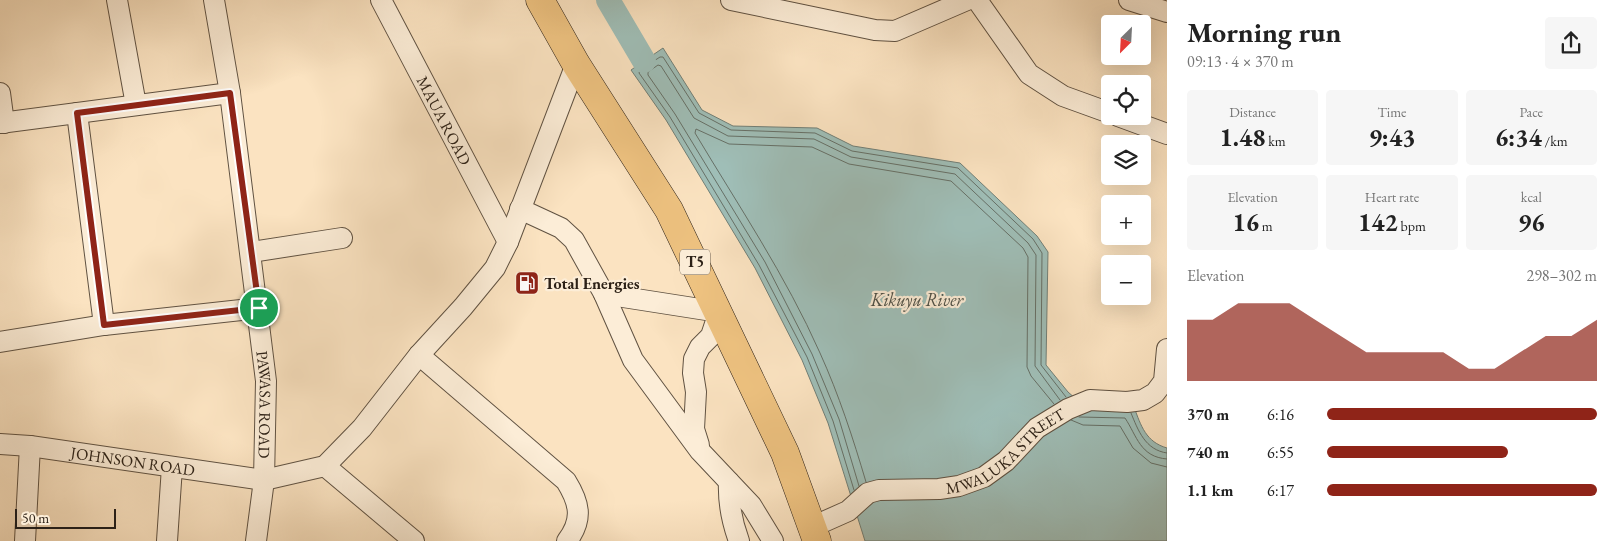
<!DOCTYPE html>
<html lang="en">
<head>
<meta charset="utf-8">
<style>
	:root { --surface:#fff; --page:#f6f6f6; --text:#222; --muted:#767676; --accent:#8f2418 }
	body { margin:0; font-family:"EB Garamond",serif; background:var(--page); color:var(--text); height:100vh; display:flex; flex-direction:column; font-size:19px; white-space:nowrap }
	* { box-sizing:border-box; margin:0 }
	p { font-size:16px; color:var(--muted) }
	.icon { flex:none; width:28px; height:28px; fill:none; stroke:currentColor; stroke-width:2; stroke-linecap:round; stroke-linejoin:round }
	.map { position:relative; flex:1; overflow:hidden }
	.sheet { display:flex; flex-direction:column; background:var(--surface); width:450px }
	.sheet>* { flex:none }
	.needle { width:32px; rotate:204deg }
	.fabs { position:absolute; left:1101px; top:15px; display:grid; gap:10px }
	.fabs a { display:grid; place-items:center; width:50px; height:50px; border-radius:5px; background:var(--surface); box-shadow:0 5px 20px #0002; font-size:25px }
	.scale { position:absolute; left:15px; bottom:12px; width:101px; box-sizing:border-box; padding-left:5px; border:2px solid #2c2117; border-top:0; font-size:14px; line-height:18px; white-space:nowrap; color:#2c2117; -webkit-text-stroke:4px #fcedd7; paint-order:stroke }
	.pin { position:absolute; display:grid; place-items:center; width:42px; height:42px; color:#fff; margin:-21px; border:2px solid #fff; border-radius:50%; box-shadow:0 1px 5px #0007 }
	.round { display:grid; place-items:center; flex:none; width:52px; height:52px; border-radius:5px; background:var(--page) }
	.headline { display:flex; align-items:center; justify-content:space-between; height:85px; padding:0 20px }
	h1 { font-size:28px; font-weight:700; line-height:38px }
	.figures { display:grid; grid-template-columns:repeat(3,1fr); gap:8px; height:85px; padding:5px 20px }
	.figures div { display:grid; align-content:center; border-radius:5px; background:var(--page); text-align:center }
	.figures b { font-size:25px; font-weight:700 }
	.figures small { font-size:14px; font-weight:400 }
	.figures p { font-size:14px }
	.chart { height:140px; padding:10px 20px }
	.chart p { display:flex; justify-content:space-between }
	.chart svg { width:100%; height:90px; margin-top:5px; fill:var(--accent); opacity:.7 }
	ul { padding:0 20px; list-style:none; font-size:16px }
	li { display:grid; grid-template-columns:80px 60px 1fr; align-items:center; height:38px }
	li i { height:12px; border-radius:6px; background:var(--accent) }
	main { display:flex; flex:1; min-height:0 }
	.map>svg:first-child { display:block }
	.water { fill:#9fbeb7; stroke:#717f77 }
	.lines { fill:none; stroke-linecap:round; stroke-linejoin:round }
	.shore { stroke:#667067; stroke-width:1 }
	.river { stroke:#9fbeb7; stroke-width:24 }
	.minor-casing { stroke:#605242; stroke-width:22 }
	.highway-casing { stroke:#2c2117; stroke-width:29 }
	.minor { stroke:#fcedd7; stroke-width:20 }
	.highway { stroke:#eec280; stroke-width:28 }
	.route-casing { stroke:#fff; stroke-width:10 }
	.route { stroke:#8f2418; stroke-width:6 }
	.labels { text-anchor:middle; stroke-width:4.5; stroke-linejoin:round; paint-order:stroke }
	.shield { fill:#fcedd7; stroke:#6a5e51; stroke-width:1 }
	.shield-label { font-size:15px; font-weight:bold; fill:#2c2117 }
	.street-label { font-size:16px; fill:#2c2117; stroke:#fcedd7 }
	.poi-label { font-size:16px; font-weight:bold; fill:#2c2117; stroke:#fcedd7; text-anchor:start }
	.water-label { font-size:18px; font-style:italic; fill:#4e5047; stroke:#fcedd7 }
</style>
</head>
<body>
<main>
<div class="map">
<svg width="1167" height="541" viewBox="0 0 1167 541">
	<rect width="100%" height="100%" fill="#fbe3c1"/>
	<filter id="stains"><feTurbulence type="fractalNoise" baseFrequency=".004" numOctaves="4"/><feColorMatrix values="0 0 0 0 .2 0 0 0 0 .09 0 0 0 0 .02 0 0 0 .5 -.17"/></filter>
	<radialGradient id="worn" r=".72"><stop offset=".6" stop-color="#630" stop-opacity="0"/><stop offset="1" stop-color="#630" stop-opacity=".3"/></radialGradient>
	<path class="water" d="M663,48l39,62 31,16 84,2 36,18 107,17 77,73 11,16 -2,113 22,27 16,14 50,1c7,19 12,35 33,41v93h-302l-37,-118 -26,-63 -47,-92 -89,-148 -35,-50z"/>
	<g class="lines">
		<g class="shore">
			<path d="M1131,413c7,17 14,37 36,40"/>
			<path d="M1079,417l46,1c12,18 15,39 42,41"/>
			<polyline points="1071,420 1083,425 1120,426 1133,448 1151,463 1167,467"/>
			<path d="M866,482c-13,-44 -27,-87 -46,-129 -34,-77 -82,-148 -125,-220l1,-4 33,15 83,3 37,17 102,17 72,67 5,9 -1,110 4,9 23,28"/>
			<polyline points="859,486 839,419 812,354 765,262 675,114 648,75 648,72 658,65 661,66 694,118 728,136 814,139 851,157 955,174 1028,243 1036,255 1035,366 1060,400"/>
			<polyline points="854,490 833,421 807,357 759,265 670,117 639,73 640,70 660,57 663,57 699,113 731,130 815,133 852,151 958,168 1033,239 1042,253 1041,365 1066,397"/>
		</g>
		<polyline class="river" points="608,0 644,61"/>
		<defs>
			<g id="minor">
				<polyline points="117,0 136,105"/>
				<path id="s1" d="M214,0l16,93 36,288 -2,99 -8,61"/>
				<path id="s2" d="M381,0l127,242"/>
				<polyline points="731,0 875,30 895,31 967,0"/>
				<polyline points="977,0 1029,74 1063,96 1110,113"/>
				<polyline points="1129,0 1167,12"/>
				<polyline points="0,93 4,123"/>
				<polyline points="77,113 104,325"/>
				<polyline points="1118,116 1167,134"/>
				<polyline points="0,123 230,93"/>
				<polyline points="520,209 561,228 574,240 604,294 633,360 700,451 751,505 773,541"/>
				<polyline points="251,252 342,238"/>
				<polyline points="604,294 719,312 711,336 700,347 694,359 693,373 696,392 694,429 699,445"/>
				<polyline points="0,342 104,325 259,308"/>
				<path d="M419,355l147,126c13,21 18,38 1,60"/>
				<path id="s3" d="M0,444l30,2 234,34 61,-14 37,-38 57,-73 44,-48 32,-39 13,-26 68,-178"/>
				<polyline points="325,466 414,541"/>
				<path d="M729,482c-1,21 3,40 10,59"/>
				<path id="s4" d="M812,527l36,-16 20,-18 11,-3 60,-1 20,-3 25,-9 22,-16 31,-33 31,-19 22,-9 37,2 16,-2 12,-7 9,-12 3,-32"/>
				<polyline points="25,541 30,446"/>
				<polyline points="167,541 172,467"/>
			</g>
			<polyline id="highway" points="540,0 576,64 669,210 785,453 817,541"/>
		</defs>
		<use href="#minor" class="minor-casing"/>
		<use href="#highway" class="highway-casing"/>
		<use href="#minor" class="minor"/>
		<use href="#highway" class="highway"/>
	</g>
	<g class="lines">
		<defs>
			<polygon id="route" points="230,93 259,308 104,325 77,113"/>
		</defs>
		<use href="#route" class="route-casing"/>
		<use href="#route" class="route"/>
	</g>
	<defs>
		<symbol id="fuel-square" viewBox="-11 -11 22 22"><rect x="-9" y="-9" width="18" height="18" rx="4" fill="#8f2418" stroke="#fcedd7"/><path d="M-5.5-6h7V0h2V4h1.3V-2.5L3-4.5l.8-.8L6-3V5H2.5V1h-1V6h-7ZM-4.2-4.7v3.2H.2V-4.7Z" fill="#fff"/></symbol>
	</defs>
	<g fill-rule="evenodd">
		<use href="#fuel-square" x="513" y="269" width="28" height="28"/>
	</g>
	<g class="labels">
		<rect class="shield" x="680" y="249.5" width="30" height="25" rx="4"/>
		<g class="shield-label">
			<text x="695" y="267">T5</text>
		</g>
		<g class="street-label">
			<text dy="6" stroke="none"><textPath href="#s2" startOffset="136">MAUA ROAD</textPath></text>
			<text dy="6" stroke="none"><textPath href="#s1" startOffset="408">PAWASA ROAD</textPath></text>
			<text dy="6" stroke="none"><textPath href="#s4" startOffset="216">MWALUKA STREET</textPath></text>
			<text dy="6" stroke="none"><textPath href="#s3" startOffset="134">JOHNSON ROAD</textPath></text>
		</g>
		<g class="poi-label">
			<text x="544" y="289">Total Energies</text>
		</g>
		<g class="water-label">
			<text x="917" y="306">Kikuyu River</text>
		</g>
	</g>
	<rect width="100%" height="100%" filter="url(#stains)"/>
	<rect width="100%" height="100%" fill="url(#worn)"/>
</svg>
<div class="fabs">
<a><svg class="needle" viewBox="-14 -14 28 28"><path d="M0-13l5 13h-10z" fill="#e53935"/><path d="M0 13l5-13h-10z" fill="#767676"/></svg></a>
<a><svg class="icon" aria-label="locate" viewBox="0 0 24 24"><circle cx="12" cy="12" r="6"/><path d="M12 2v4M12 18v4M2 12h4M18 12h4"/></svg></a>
<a><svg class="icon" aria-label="layers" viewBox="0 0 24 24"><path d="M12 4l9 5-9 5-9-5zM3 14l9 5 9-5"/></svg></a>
<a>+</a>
<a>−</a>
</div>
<div class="scale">50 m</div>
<div class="pin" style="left:259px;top:308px;background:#1e9e55"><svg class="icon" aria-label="arrive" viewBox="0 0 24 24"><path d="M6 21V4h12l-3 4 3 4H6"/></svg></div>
</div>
<section class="sheet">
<div class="headline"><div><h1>Morning run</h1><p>09:13 · 4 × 370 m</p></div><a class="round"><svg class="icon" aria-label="share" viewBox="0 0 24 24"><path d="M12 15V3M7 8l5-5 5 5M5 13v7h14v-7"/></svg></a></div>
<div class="figures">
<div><p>Distance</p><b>1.48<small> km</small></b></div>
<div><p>Time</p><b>9:43</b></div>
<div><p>Pace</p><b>6:34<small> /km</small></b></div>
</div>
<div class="figures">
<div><p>Elevation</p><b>16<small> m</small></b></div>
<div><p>Heart rate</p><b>142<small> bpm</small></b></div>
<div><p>kcal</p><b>96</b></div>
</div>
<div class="chart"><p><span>Elevation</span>298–302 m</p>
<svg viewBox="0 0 160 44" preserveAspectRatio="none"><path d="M0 44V14L10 14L20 6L30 6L40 6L50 14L60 22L70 30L80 30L90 30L100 30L110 38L120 38L130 30L140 22L150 22L160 14V44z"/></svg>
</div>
<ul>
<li><b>370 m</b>6:16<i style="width:100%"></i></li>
<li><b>740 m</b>6:55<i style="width:67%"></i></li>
<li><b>1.1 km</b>6:17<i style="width:100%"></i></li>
</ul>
</section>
</main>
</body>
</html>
